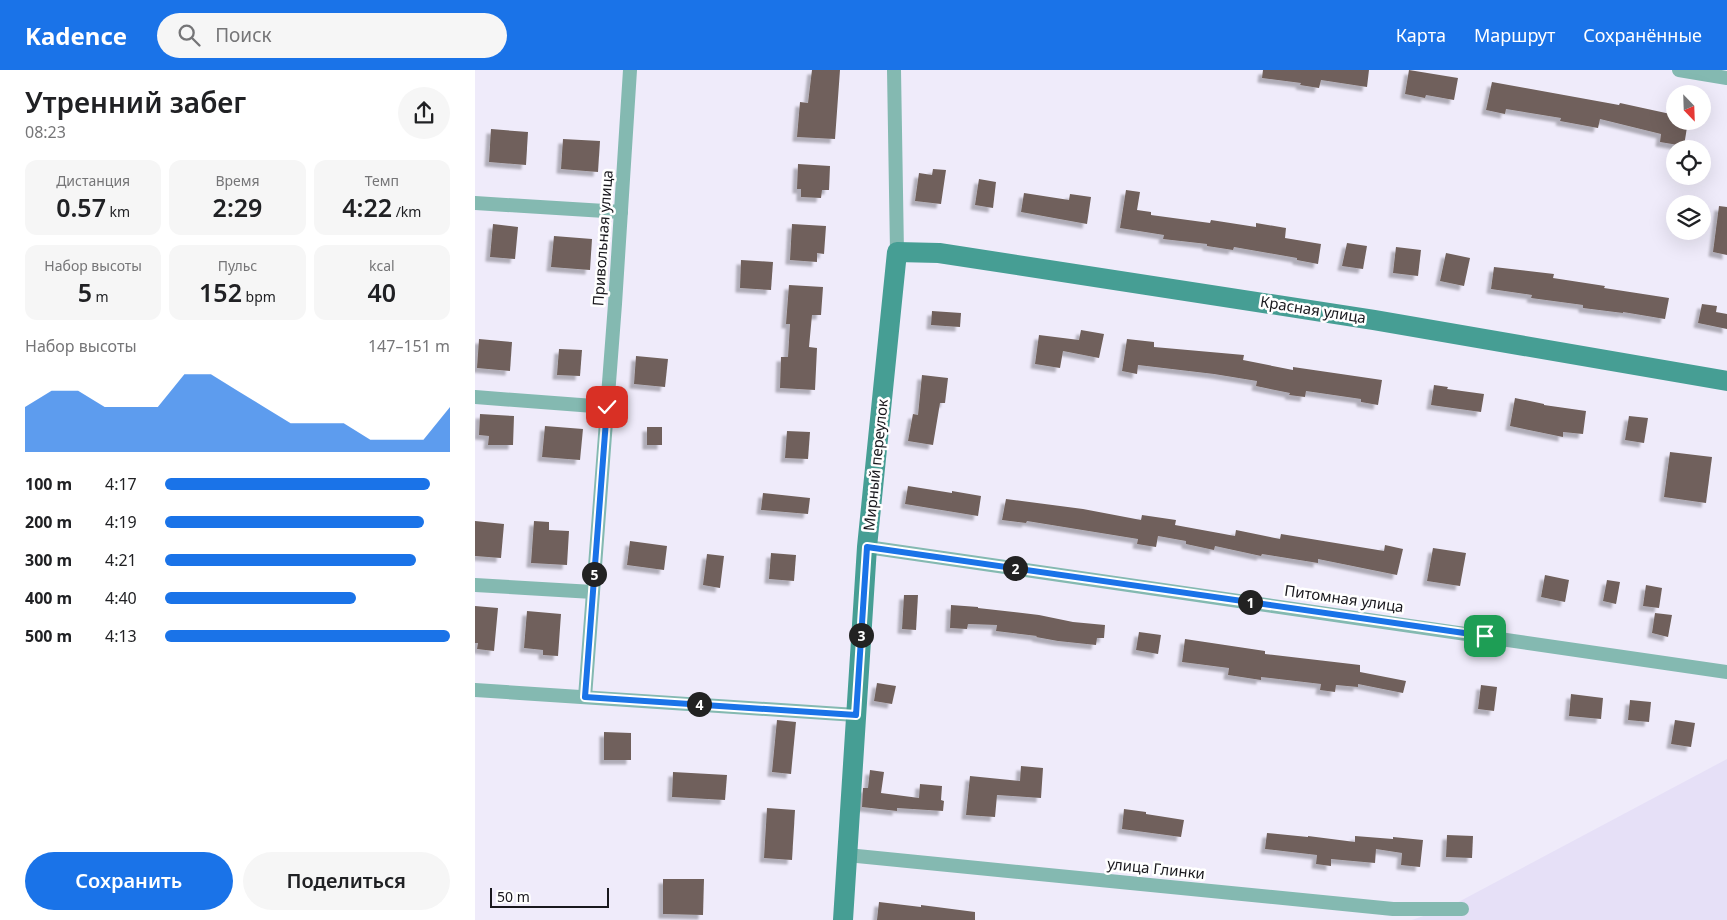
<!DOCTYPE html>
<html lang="ru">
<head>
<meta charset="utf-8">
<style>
	:root { --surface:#fff; --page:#f6f6f6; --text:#202124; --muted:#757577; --accent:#1a73e8 }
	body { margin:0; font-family:"Noto Sans",sans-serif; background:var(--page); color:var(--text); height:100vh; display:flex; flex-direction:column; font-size:19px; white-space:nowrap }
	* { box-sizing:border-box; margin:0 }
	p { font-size:16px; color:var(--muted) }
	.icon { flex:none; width:28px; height:28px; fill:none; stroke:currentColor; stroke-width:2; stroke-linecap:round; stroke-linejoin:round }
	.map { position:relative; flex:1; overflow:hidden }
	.details { display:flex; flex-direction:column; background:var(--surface); width:475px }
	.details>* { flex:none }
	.needle { width:32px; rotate:157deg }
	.controls { position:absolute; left:1191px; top:15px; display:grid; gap:10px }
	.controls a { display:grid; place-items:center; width:45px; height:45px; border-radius:50%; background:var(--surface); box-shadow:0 5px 20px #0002; font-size:25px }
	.scale { position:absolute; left:15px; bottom:12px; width:119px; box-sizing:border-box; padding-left:5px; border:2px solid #19181d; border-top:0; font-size:14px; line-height:18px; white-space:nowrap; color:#19181d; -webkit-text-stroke:4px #fff; paint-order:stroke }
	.pin { position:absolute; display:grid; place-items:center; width:42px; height:42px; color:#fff; margin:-21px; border-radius:10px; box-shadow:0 2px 8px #0006 }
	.km { position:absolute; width:25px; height:25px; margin:-12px; border-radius:50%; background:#222; color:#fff; font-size:14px; line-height:25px; text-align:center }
	.round { display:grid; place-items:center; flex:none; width:52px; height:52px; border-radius:26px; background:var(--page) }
	.summary { display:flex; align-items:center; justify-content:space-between; height:85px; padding:0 25px }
	h1 { font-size:28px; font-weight:600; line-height:38px }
	.metrics { display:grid; grid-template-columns:repeat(3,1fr); gap:8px; height:85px; padding:5px 25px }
	.metrics div { display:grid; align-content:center; border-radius:12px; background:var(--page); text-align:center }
	.metrics b { font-size:25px; font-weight:600 }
	.metrics small { font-size:14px; font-weight:400 }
	.metrics p { font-size:14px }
	.chart { height:140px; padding:10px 25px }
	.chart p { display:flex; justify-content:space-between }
	.chart svg { width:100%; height:90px; margin-top:5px; fill:var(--accent); opacity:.7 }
	.button { display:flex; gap:10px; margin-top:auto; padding:10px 25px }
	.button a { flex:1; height:58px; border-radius:30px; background:var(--accent); color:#fff; font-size:20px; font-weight:600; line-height:58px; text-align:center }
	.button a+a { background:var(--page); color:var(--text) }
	ul { padding:0 25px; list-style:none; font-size:16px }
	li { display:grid; grid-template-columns:80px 60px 1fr; align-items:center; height:38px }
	li i { height:12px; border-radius:6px; background:var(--accent) }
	header { display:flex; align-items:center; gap:30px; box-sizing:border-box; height:70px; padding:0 25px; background:var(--accent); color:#fff }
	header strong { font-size:24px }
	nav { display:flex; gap:28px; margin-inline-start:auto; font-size:18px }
	.search { width:350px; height:45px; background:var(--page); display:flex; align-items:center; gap:12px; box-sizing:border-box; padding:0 18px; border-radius:28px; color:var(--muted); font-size:19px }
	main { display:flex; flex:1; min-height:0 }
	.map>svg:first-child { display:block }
	.built { fill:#e6e0f7 }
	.building { fill:#70615b; filter:url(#shadow) }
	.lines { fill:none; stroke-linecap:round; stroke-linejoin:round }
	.street { stroke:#84b9b1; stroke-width:14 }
	.secondary { stroke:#469e94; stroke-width:20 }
	.route-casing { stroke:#fff; stroke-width:10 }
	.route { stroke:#1a73e8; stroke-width:6 }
	.labels { text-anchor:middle; stroke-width:5; stroke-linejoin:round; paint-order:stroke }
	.street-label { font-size:15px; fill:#19181d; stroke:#fff }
</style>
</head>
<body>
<header>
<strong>Kadence</strong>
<div class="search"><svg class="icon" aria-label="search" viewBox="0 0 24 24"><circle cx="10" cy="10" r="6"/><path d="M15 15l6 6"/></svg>Поиск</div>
<nav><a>Карта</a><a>Маршрут</a><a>Сохранённые</a></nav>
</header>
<main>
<section class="details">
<div class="summary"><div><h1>Утренний забег</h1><p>08:23</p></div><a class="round"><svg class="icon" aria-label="share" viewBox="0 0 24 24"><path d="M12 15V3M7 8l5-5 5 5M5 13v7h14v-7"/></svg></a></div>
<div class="metrics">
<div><p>Дистанция</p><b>0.57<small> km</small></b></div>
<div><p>Время</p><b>2:29</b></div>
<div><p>Темп</p><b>4:22<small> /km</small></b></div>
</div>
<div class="metrics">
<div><p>Набор высоты</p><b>5<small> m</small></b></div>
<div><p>Пульс</p><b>152<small> bpm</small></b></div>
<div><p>kcal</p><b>40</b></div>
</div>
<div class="chart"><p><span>Набор высоты</span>147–151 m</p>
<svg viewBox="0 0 160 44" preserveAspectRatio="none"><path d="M0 44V22L10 14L20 14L30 22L40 22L50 22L60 6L70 6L80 14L90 22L100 30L110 30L120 30L130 38L140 38L150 38L160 22V44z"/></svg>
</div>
<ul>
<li><b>100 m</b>4:17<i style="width:93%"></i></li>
<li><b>200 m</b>4:19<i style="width:91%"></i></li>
<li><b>300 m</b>4:21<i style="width:88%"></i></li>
<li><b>400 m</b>4:40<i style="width:67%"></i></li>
<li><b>500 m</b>4:13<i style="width:100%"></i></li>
</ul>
<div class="button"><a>Сохранить</a><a>Поделиться</a></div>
</section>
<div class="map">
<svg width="1252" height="850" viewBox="0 0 1252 850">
	<defs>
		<filter id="shadow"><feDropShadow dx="-4.5" dy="4.5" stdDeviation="1" flood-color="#0004"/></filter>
	</defs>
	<rect width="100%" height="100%" fill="#efebfa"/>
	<polygon class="built" points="1252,689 1252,850 937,850 974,837"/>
	<g class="building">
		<polygon points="337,0 365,0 360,69 322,67 325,32 333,33"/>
		<polygon points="788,0 894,0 892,17 846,10 844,18 825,15 826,13 787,8"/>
		<polygon points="934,0 983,8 979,30 951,25 950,28 930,24"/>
		<polygon points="1017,12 1144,35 1145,33 1200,45 1200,51 1213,51 1209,76 1185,72 1186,64 1125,49 1123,58 1085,51 1086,48 1031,39 1030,44 1011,40"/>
		<polygon points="16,59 53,62 51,95 14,92"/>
		<polygon points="88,69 125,71 123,102 86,99"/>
		<polygon points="323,94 355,96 354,120 347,120 346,128 326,127 326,119 322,119"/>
		<polygon points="458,99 471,100 466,134 440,131 444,103 457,105"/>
		<polygon points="504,109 521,112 518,138 500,135"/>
		<polygon points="651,120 665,122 662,140 676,142 676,145 735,153 736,150 781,157 781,153 811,158 810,168 846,174 843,194 822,190 822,188 759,177 758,180 732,176 732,174 688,169 689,165 645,158"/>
		<polygon points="549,123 594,130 595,124 616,127 612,154 546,142"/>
		<polygon points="1244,136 1252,137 1252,185 1238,182"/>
		<polygon points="18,154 43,157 40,189 15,187"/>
		<polygon points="317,154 351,156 349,184 342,183 342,192 315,190"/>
		<polygon points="79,166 117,169 115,200 76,197"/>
		<polygon points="872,173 892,176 888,199 867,196"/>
		<polygon points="921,177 946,180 943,206 918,203"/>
		<polygon points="971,183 995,188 989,216 965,211"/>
		<polygon points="266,190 298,192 296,220 265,218"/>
		<polygon points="1019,197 1079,204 1078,208 1130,216 1129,218 1194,228 1190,249 1148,242 1148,243 1108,238 1108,235 1056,228 1057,225 1016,219"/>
		<polygon points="314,215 348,217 346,245 337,245 334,277 342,278 340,320 305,318 306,287 313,287 315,254 311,254"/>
		<polygon points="1227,234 1242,236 1241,242 1252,244 1252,259 1223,253"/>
		<polygon points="457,241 486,243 485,257 456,255"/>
		<polygon points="606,260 629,264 624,288 588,281 585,298 560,294 564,265 604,270"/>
		<polygon points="4,269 37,272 35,301 2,298"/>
		<polygon points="652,269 679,272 679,277 769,285 768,290 818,300 818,297 907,310 903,335 886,332 886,329 831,321 830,327 814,325 815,323 781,316 782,311 739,304 663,295 662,304 647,301"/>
		<polygon points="84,279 107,280 105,306 82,305"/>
		<polygon points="161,286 193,289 190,317 159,314"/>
		<polygon points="447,305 473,308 470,333 465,333 458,375 433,371 438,344 443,345"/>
		<polygon points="959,315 973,317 972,319 1009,324 1006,342 956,335"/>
		<polygon points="1040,328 1069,334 1069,335 1111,341 1108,364 1088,362 1088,367 1035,356"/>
		<polygon points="5,344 39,346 38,375 13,375 14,366 4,365"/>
		<polygon points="1154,346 1173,348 1169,373 1150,370"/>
		<polygon points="70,356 108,359 105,390 67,387"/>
		<rect x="172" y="357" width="15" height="18"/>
		<polygon points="312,361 335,362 333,389 310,388"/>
		<polygon points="1195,382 1237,387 1231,433 1189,427"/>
		<polygon points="433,416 477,423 477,421 506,426 503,446 430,434"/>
		<polygon points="288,423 335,428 333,444 286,440"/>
		<polygon points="531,429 608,439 666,450 667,445 701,450 700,455 760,466 761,460 805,469 806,464 909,481 910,475 928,479 922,505 843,489 843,493 787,484 786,486 740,476 739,480 711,474 711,471 683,466 681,477 662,474 663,469 552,451 551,453 527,450"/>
		<polygon points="0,451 29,454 26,488 0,486"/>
		<polygon points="59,451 74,452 74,460 94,461 92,495 56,493"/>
		<polygon points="155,471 192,476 189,500 152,495"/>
		<polygon points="958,478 991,483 985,516 952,511"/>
		<polygon points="296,483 321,485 319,511 294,509"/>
		<polygon points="232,484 249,486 245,518 228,515"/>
		<polygon points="1070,505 1094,510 1090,532 1066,527"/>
		<polygon points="1132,510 1145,512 1141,534 1128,531"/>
		<polygon points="1171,515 1187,518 1184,538 1168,536"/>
		<polygon points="429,525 443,525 441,560 427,559"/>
		<polygon points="476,535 503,537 503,538 564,545 598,552 630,555 629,568 622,568 621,575 583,571 561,567 562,566 521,561 522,555 493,554 492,559 475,558"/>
		<polygon points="0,536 23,538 19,581 2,579 3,573 0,573"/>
		<polygon points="52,541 86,544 83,586 68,585 68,580 49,578"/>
		<polygon points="1180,543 1197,545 1193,567 1177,563"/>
		<polygon points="664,562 686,565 683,584 661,580"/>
		<polygon points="710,569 790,581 790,584 885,595 885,602 931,611 928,623 883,614 883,617 861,615 860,622 845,620 846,614 786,607 786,610 753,605 754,598 707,592"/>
		<polygon points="402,613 421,616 417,634 399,631"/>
		<polygon points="1006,615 1022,617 1019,641 1003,639"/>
		<polygon points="1096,624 1128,628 1126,649 1094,646"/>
		<polygon points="1155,630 1176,632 1174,652 1153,650"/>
		<polygon points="302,650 321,652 316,704 297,702"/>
		<polygon points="1200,650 1220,653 1216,677 1196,674"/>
		<polygon points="129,662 156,663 156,690 129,690"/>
		<polygon points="546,696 568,698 566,728 522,725 520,747 491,745 495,706 545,711"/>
		<polygon points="395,700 409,702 406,723 444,728 445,714 467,716 466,730 469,731 468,741 422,738 422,741 387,737 388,718 393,718"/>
		<polygon points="198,702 252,705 250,730 197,727"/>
		<polygon points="292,738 320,740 317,790 289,788"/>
		<polygon points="649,739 671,742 671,744 709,750 706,767 647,759"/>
		<polygon points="792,763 833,767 833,766 880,772 880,766 918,769 918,767 948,770 945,797 926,795 927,783 901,779 900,793 856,789 856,796 841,794 842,785 790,779"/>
		<polygon points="972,765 998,766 997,788 971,787"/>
		<polygon points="188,809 229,809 228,845 188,844"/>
		<polygon points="404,832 446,837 446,835 500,842 500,850 402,850"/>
	</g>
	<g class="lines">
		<g class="street">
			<polyline points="419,0 422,182"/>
			<polyline points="1204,0 1252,8"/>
			<polyline points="0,133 146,142"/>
			<polyline points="0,327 132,337"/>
			<polyline points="392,477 1252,602"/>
			<polyline points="0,515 118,522"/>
			<polyline points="0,620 381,645"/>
			<polyline points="110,627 140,234 155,0"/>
			<polyline points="372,785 918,839 987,839"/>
		</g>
		<polyline class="secondary" points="368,850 392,477 422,182 464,183 899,250 1252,311"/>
	</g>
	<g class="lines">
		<defs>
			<polyline id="route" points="132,337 110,627 381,645 392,477 1010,566"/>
		</defs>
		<use href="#route" class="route-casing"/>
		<use href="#route" class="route"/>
	</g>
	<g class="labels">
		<g class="street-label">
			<text transform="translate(128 168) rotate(-86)" y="5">Привольная улица</text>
			<text transform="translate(838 240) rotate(9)" y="5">Красная улица</text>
			<text transform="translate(401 395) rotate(-84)" y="5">Мирный переулок</text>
			<text transform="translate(869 529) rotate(8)" y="5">Питомная улица</text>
			<text transform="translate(681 799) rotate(6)" y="5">улица Глинки</text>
		</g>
	</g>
</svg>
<div class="controls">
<a><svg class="needle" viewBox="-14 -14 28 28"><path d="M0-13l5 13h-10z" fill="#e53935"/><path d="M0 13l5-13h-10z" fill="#757577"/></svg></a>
<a><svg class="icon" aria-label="locate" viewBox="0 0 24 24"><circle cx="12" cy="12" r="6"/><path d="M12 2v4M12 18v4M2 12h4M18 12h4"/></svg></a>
<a><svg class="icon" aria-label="layers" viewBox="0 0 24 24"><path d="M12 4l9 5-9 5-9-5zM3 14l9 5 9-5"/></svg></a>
</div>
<div class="scale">50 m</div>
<div class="pin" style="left:1010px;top:566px;background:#1e9e55"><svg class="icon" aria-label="arrive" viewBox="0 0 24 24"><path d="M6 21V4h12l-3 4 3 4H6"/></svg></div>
<div class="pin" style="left:132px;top:337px;background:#d93025"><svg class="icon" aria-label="check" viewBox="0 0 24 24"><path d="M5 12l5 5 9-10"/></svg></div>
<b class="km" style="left:775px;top:532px">1</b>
<b class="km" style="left:540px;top:498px">2</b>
<b class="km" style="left:386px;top:565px">3</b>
<b class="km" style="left:224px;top:634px">4</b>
<b class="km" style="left:119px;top:504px">5</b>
</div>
</main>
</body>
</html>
